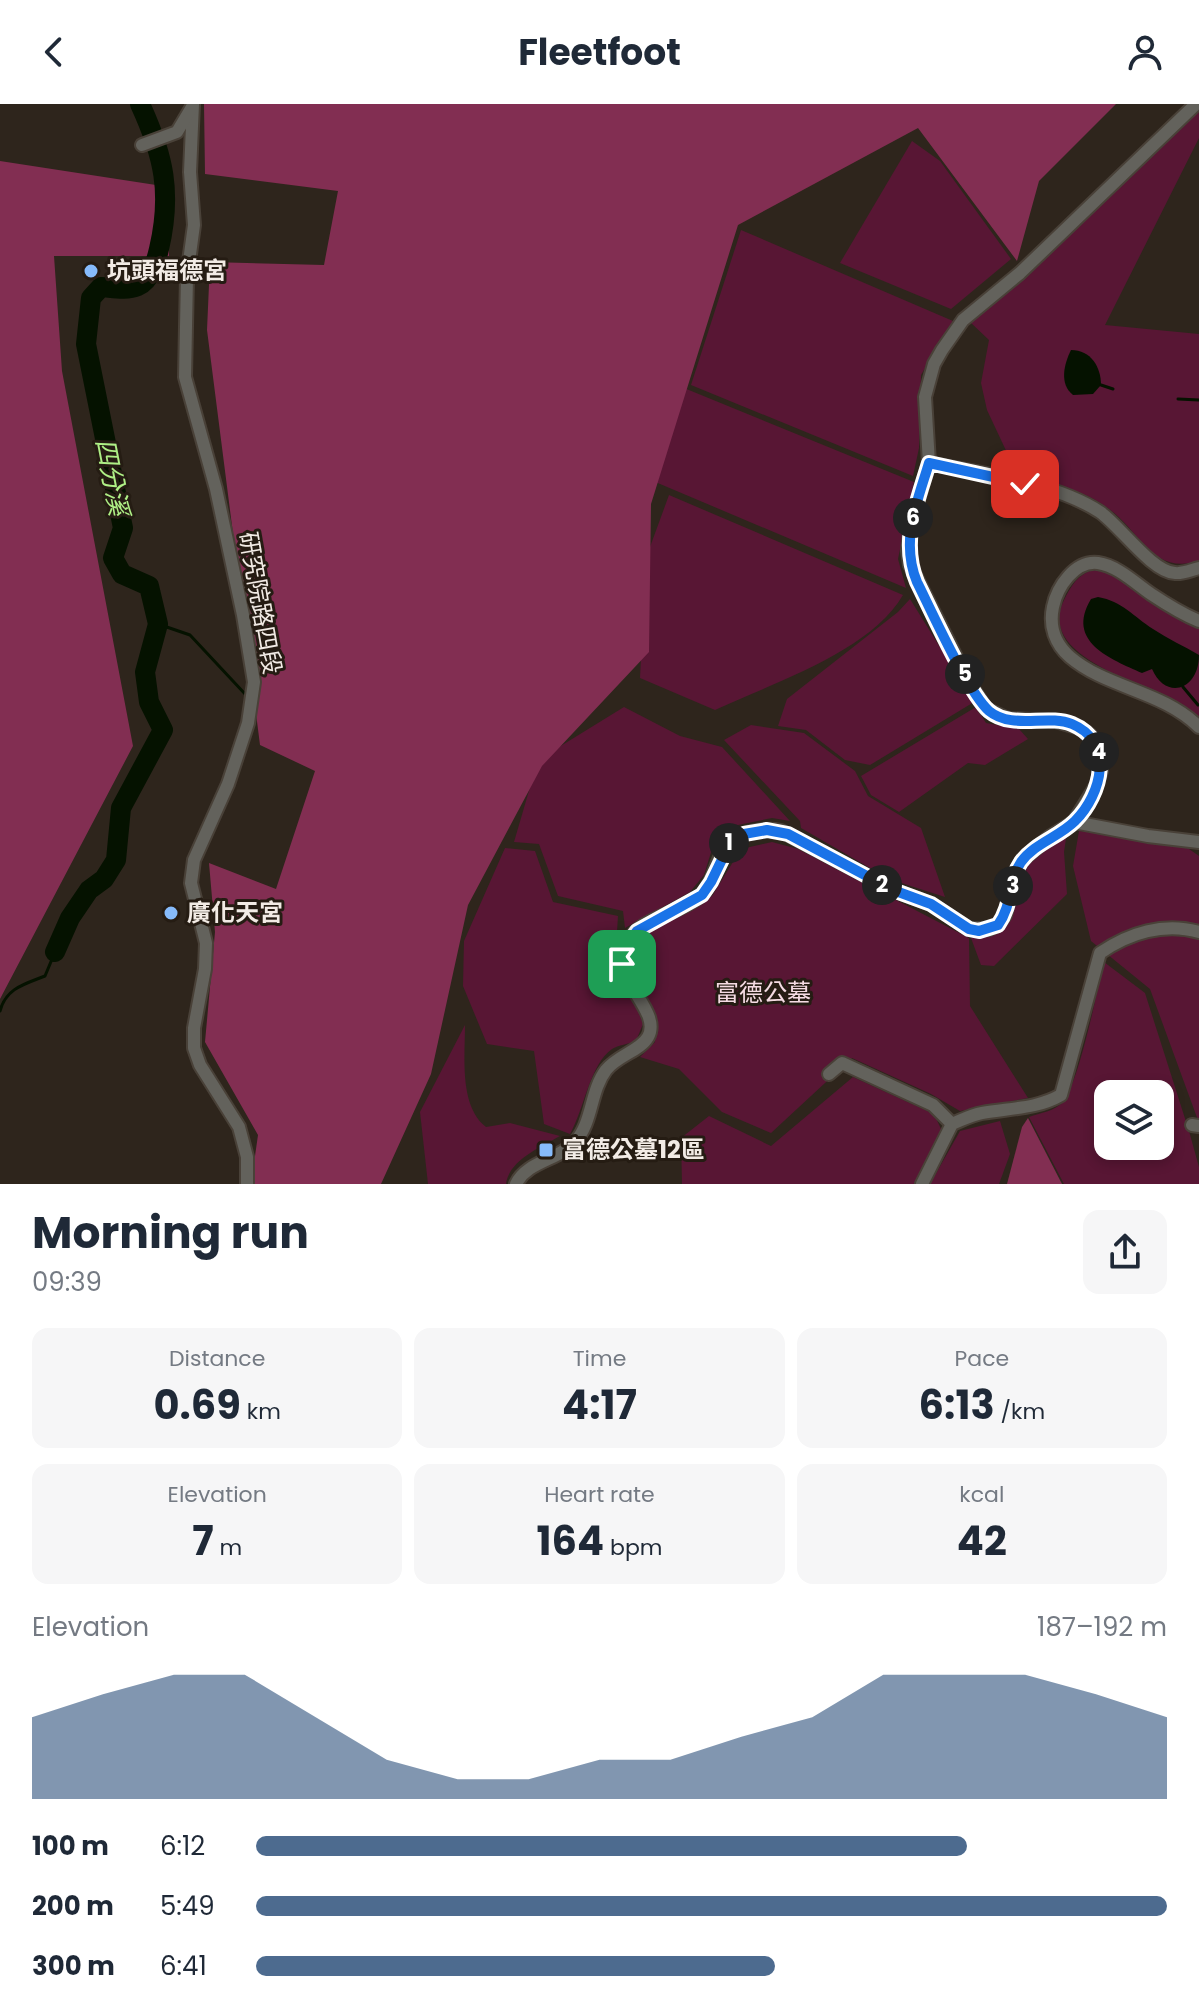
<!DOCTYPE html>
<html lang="en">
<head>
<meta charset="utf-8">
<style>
	:root { --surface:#fff; --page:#f6f6f7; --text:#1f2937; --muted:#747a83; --accent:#4d6b8f }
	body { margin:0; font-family:Poppins,"Noto Sans TC",sans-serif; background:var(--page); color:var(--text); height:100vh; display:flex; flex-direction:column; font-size:30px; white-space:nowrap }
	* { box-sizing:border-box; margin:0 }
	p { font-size:26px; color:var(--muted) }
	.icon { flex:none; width:44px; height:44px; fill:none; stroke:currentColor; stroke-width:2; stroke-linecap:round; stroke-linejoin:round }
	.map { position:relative; height:1080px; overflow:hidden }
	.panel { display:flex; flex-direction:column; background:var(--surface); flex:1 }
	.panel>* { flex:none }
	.fabs { position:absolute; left:1094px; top:976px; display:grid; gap:16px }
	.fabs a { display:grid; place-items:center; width:80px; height:80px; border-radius:16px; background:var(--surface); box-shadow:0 4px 12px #0003; font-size:40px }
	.pin { position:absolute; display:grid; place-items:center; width:68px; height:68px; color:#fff; margin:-34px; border-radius:16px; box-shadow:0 4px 12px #0006 }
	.km { position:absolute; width:40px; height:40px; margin:-20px; border-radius:50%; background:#222; color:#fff; font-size:22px; line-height:40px; text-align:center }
	.round { display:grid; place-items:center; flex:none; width:84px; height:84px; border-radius:16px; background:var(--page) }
	.headline { display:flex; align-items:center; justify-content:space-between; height:136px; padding:0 32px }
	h1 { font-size:44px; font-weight:700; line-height:60px }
	.figures { display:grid; grid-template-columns:repeat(3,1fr); gap:12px; height:136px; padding:8px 32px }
	.figures div { display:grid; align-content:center; border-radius:16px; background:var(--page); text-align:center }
	.figures b { font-size:40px; font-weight:700 }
	.figures small { font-size:22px; font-weight:400 }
	.figures p { font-size:22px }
	.chart { height:224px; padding:16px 32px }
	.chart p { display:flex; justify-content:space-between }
	.chart svg { width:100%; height:144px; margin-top:8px; fill:var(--accent); opacity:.7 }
	ul { padding:0 32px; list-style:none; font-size:26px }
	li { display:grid; grid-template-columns:128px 96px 1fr; align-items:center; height:60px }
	li i { height:20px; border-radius:10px; background:var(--accent) }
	header { display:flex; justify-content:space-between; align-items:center; height:104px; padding:0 32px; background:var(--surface); font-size:36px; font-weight:700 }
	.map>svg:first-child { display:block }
	.green { fill:#581634; fill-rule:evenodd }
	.forest { fill:#822e52 }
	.water { fill:#051200 }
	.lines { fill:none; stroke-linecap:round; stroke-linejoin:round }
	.stream { stroke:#051200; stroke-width:3 }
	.river { stroke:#051200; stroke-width:20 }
	.minor-casing { stroke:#494138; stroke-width:16 }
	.minor { stroke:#63625c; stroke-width:12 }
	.route-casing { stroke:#fff; stroke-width:16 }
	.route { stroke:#1a73e8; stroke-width:10 }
	.poi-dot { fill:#86bbfb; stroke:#251c13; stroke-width:3 }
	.labels { text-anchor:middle; stroke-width:6; stroke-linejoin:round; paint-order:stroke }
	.poi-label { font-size:24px; font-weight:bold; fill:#f2ebe5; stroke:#251c13; text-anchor:start }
	.street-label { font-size:24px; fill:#f2ebe5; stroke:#251c13 }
	.park-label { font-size:24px; fill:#f5dbe3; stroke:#251c13 }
	.water-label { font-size:26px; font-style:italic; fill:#aff086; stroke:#251c13 }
</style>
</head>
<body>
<header><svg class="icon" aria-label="back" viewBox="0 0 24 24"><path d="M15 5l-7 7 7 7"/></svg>Fleetfoot<svg class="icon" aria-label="person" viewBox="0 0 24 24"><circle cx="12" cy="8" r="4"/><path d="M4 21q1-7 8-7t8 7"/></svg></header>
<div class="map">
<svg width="1199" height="1080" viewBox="0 0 1199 1080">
	<rect width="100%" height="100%" fill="#2e251c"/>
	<g class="green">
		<path d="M1199,7v27l-94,187 94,9v227c-47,14 -57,-28 -90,-52 -26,-20 -60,-27 -92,-35l-30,-64 -6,-27 8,-43 -19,-18 53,-42 151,-149z"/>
		<polygon points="912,37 940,57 1011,155 951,205 840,159"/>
		<polygon points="741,126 953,217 921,271 919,344 913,372 691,281"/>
		<polygon points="684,284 914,378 898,455 906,484 653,377"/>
		<path d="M669,391l234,100c-32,56 -130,88 -188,115l-75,-32 6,-120z"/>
		<path d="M1093,466l19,3 87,55v90c-32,-32 -167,-55 -135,-118 8,-15 13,-25 29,-30z"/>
		<polygon points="910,495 974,598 870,661 845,656 806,626 778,622 787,595 898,508"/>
		<polygon points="624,603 680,632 722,643 790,717 772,714 728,723 712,745 704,771 690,788 625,824 623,807 558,792 539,740 514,738 538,656"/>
		<polygon points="976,603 986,619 1019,625 1028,635 985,661 968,659 899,708 871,691 861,672"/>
		<polygon points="751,621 804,629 855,667 868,692 921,724 945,793 889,775 801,724 800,717 724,636"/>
		<polygon points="1079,727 1182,740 1199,752 1199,1019 1150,885 1091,837 1073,762"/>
		<polygon points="1067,728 1064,748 1067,790 994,862 981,861 971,834 1000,823 1009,813 1028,760"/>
		<polygon points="772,738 798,745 969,834 970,902 1028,994 960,1007 931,990 852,954 771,1029 722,1008 679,965 640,953 655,938 656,916 634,865 652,825 712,792 741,745"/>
		<path d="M505,744l30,3 18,51 65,14 -4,62 22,27 7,19 -7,17c-7,3 -18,4 -24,8 -22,15 -28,61 -42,85l-26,-10 -10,-73 -47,-7 -24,-58 1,-45z"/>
		<path d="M1104,858l41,31 44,138 10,36v17h-135l-35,-67c11,-4 26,-6 34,-15 16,-20 34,-111 41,-140zM1108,990h52v52h-52z"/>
		<path d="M465,921c0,32 -6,81 21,102l24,-4 50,13c-19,11 -51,24 -54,48h-78l-8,-72z"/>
		<polygon points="853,973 934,1010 941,1025 938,1039 914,1080 682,1080 681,1034 709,1012 771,1042"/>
		<polygon points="1000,1017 1010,1050 999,1080 930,1080 960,1027"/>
	</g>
	<g class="forest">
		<polygon points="204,0 1116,0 1039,77 1017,157 918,24 738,121 651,400 649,548 542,662 468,801 431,970 381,1080 251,1080 258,1031 205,938 215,828 209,759 276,785 315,667 260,641 207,226 210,158 324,161 338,87 205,70"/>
		<polygon points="0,57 169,83 169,152 54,152 62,267 133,642 0,895"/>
		<polygon points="1028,1014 1062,1080 1007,1080 1022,1023"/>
	</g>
	<g class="water">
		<path d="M1071,246c20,0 30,17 30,35l-8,9 -20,1c-14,-11 -9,-31 -2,-45z"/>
		<path d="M1098,493c24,4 36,20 55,32 15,10 31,17 46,26 0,35 -33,46 -47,14l-10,4c-31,-14 -77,-31 -51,-74z"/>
	</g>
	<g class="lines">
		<g class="stream">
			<polyline points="1101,281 1113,285"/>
			<polyline points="1178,295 1199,296"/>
			<polyline points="158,520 190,531 246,591"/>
			<polyline points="1183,583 1198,601"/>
			<path d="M0,907c6,-23 25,-27 45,-35l10,-24"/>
		</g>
		<path class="river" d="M55,848l15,-34 19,-28 15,-11 12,-19 5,-52 42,-78 -14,-28 -4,-30 13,-48 -9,-38 -27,-12 -9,-16 10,-30 -37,-184 5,-46 10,-11c13,1 25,4 37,-1 13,-6 18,-24 21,-37 13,-56 5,-93 -19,-145"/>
		<defs>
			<g id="minor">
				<polyline points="193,0 190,68 194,121 187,172 185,273 216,385 243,511 254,578 248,619 228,680 194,756 191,779 206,839 205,865 194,924 194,944 200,961 239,1023 247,1053 247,1080"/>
				<polyline points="142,41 177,28 192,3"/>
				<path d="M929,359c54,11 125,19 171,49 20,14 52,60 75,61 8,1 16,-3 24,-5"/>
				<path d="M1199,517c-17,-7 -33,-17 -48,-27 -16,-11 -33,-28 -53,-31 -23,-3 -41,24 -45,44 -4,19 2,37 17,50 36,31 93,34 129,70"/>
				<polyline points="1074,718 1148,732 1199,738"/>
				<polyline points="829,970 842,959 933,1001 952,1020"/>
				<polyline points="1192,1021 1199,1022"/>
				<path d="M516,1080c11,-23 43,-24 59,-42 18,-20 15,-51 31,-72 12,-15 34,-19 42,-33 14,-25 -32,-54 -25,-85 9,-34 54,-36 77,-56 17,-15 15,-44 34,-57 12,-8 33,-11 47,-8l112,59 38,14 38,25h20l9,-4 7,-10 12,-46 6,-10 28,-23 23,-14 22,-36 5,-15v-13l-11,-23 -10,-7 -24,-7 -48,-2 -22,-10 -17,-26 -59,-118 -2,-14 3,-28 18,-60 -4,-66 9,-33 8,-14 21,-30 57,-47 176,-169"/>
				<path d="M922,1080l30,-60c10,-4 19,-9 30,-11 27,-5 55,-4 79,-18l39,-142c29,-20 64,-31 99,-21"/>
			</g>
		</defs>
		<use href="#minor" class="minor-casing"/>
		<use href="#minor" class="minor"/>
	</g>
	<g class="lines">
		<defs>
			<path id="route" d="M622,860l4,-18 11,-15 65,-36 9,-13 19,-39 14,-9 23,-4 21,4 105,56 38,14 38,25 10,2 19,-6c15,-21 10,-44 23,-63 14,-19 38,-25 54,-41 27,-27 40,-79 -3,-97 -25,-10 -60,6 -83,-13 -20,-17 -58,-101 -72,-129 -17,-41 0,-79 12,-119l96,21"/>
		</defs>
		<use href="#route" class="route-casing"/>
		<use href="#route" class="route"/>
	</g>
	<g class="poi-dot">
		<circle cx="91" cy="167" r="8"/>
		<circle cx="171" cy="809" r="8"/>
		<rect x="538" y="1038" width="16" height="16" rx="4"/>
	</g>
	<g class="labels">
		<g class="poi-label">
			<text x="107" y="175">坑頭福德宮</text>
			<text x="187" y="817">廣化天宮</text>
			<text x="562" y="1054">富德公墓12區</text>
		</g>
		<g class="street-label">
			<text transform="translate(260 499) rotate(80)" y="8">研究院路四段</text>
		</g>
		<g class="park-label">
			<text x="763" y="897">富德公墓</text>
		</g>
		<g class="water-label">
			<text transform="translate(112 373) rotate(79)" y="9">四分溪</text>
		</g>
	</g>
</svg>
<div class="fabs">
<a><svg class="icon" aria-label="layers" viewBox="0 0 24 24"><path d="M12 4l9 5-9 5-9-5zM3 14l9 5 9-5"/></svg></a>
</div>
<div class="pin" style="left:622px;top:860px;background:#1e9e55"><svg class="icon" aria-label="arrive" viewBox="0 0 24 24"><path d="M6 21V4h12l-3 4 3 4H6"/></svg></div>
<div class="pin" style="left:1025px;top:380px;background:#d93025"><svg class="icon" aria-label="check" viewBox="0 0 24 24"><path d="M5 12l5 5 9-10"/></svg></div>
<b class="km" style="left:729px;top:739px">1</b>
<b class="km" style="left:882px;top:781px">2</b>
<b class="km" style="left:1013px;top:782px">3</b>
<b class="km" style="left:1099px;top:648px">4</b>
<b class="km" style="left:965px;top:570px">5</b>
<b class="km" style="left:913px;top:414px">6</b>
</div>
<section class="panel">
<div class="headline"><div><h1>Morning run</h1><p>09:39</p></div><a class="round"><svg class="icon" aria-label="share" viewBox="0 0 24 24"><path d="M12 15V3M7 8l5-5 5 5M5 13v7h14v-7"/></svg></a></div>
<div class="figures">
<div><p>Distance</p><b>0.69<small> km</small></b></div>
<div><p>Time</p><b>4:17</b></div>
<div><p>Pace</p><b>6:13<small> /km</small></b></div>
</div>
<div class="figures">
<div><p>Elevation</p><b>7<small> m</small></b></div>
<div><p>Heart rate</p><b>164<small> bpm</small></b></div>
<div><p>kcal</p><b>42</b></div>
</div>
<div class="chart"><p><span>Elevation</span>187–192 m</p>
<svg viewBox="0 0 160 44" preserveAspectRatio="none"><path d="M0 44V19L10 12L20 6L30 6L40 19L50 32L60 38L70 38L80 32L90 32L100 25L110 19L120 6L130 6L140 6L150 12L160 19V44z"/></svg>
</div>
<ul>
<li><b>100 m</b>6:12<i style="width:78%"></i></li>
<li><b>200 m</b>5:49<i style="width:100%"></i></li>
<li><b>300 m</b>6:41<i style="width:57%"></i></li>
</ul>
</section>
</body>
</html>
